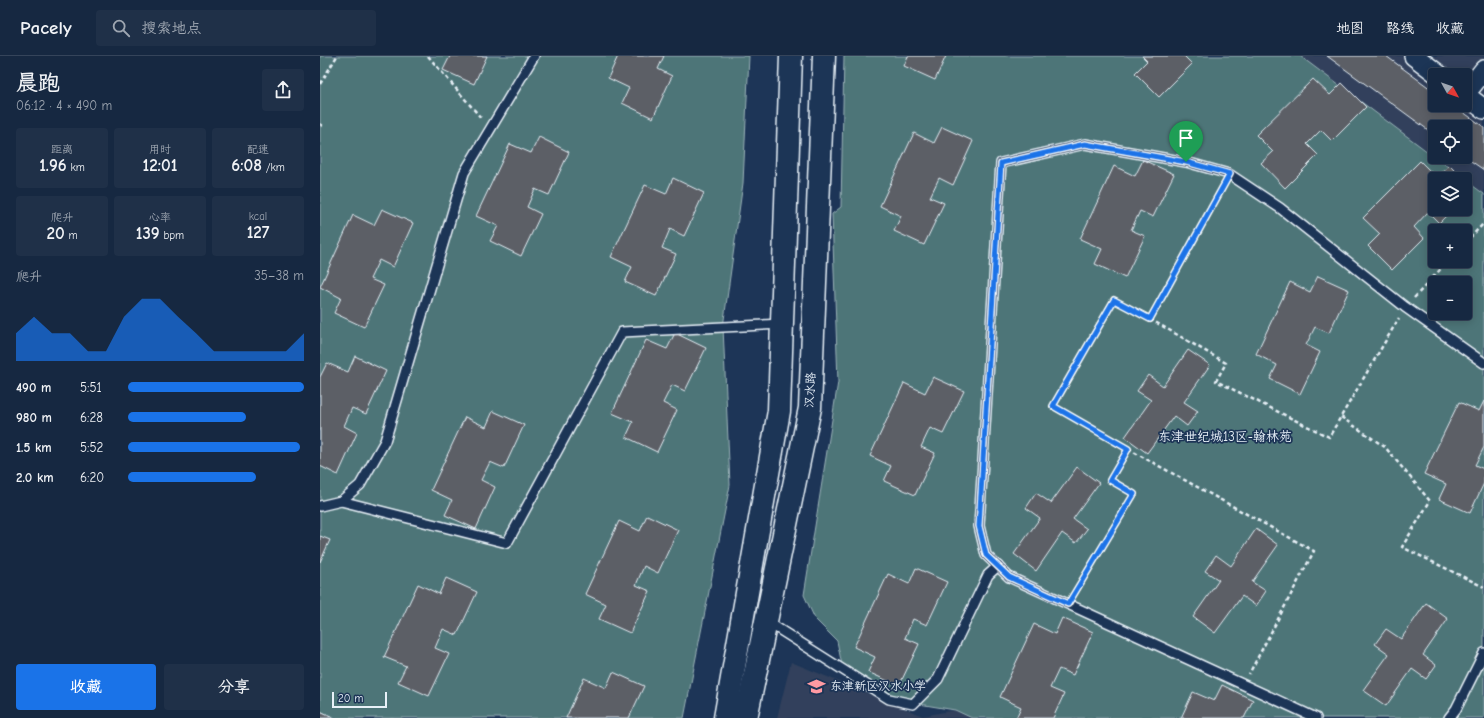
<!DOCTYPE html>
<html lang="zh">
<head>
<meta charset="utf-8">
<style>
	:root { --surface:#162841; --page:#1f3048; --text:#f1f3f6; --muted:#9ea6b1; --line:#35445a; --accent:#1a73e8 }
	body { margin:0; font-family:"Comic Neue","LXGW WenKai TC",sans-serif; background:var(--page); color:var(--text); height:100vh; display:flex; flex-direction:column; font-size:15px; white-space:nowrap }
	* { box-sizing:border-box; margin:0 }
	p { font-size:13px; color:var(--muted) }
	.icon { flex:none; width:22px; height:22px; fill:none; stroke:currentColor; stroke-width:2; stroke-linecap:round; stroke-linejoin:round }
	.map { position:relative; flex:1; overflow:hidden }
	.panel { display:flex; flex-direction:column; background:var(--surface); width:320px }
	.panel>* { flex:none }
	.needle { width:26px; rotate:130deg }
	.controls { position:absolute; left:1108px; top:12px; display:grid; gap:8px }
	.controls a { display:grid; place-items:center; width:44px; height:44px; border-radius:4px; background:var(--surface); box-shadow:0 2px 10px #0003,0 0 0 1px var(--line); font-size:20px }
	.scale { position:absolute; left:12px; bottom:10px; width:55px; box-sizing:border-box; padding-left:4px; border:2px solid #e8f1f8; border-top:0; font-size:11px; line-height:14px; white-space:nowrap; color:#e8f1f8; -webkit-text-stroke:3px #1d3557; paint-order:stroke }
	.pin { position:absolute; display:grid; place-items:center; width:34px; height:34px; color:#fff; margin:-41px -17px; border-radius:50% 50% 50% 0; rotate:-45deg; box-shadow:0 0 4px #0007 }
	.pin .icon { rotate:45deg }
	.round { display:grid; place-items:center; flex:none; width:42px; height:42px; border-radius:4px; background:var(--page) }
	.headline { display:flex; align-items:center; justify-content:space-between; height:68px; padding:0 16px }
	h1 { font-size:22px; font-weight:600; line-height:30px }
	.figures { display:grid; grid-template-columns:repeat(3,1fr); gap:6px; height:68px; padding:4px 16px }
	.figures div { display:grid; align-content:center; border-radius:4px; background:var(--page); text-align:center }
	.figures b { font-size:17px; font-weight:600 }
	.figures small { font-size:11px; font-weight:400 }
	.figures p { font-size:11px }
	.chart { height:112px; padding:8px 16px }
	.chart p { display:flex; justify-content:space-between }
	.chart svg { width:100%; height:72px; margin-top:4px; fill:var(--accent); opacity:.7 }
	.primary-button { display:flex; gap:8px; margin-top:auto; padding:8px 16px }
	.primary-button a { flex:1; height:46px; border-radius:4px; background:var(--accent); color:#fff; font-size:16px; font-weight:600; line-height:46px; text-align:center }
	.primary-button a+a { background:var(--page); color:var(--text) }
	ul { padding:0 16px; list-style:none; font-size:13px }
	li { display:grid; grid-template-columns:64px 48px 1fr; align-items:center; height:30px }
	li i { height:10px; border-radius:5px; background:var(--accent) }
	header { display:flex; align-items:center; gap:24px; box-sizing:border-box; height:56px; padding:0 20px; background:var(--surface); border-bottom:1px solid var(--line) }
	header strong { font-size:19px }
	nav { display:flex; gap:22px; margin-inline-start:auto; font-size:14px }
	.search { width:280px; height:36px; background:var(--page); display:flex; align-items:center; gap:10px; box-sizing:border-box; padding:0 14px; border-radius:4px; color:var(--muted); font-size:15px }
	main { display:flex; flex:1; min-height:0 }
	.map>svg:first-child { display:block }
	.built { fill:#30415c; fill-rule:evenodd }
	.green { fill:#4e7578; stroke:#9bb3b8; fill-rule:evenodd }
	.building { fill:#5b5e66; stroke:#e8f1f8 }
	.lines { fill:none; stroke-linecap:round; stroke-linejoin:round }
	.lane-casing { stroke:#e8f1f8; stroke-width:12 }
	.street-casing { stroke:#e8f1f8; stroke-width:22 }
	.secondary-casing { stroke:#e8f1f8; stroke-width:25 }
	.path { stroke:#e8f1f8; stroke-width:2.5; stroke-dasharray:4 3; stroke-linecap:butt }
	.lane { stroke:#1d3557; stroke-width:9 }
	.street { stroke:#1d3557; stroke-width:19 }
	.secondary { stroke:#1d3557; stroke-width:22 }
	.route-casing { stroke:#fff; stroke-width:8 }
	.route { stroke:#1a73e8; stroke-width:5 }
	.labels { text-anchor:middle; stroke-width:3.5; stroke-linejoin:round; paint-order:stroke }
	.street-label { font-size:12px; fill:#e8f1f8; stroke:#1d3557 }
	.poi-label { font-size:12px; fill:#e8f1f8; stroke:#1d3557; text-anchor:start }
	.neighbourhood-label { font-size:13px; fill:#e8f1f8; stroke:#1d3557 }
</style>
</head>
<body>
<header>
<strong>Pacely</strong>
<div class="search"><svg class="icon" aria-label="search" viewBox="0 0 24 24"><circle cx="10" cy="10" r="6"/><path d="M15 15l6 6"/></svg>搜索地点</div>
<nav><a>地图</a><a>路线</a><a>收藏</a></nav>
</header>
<main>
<section class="panel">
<div class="headline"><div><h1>晨跑</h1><p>06:12 · 4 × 490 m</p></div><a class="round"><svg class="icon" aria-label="share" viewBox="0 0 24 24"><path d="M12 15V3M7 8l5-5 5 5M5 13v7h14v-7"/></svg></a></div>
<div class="figures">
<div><p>距离</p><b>1.96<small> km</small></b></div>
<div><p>用时</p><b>12:01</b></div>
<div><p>配速</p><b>6:08<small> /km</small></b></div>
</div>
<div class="figures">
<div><p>爬升</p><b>20<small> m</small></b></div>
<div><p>心率</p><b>139<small> bpm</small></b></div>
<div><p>kcal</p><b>127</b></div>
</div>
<div class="chart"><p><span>爬升</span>35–38 m</p>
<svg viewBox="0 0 160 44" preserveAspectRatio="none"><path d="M0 44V27L10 17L20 27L30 27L40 38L50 38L60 17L70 6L80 6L90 17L100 27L110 38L120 38L130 38L140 38L150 38L160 27V44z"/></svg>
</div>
<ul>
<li><b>490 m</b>5:51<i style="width:100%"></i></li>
<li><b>980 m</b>6:28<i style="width:67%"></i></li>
<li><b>1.5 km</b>5:52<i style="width:98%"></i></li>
<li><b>2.0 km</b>6:20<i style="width:73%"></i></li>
</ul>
<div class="primary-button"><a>收藏</a><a>分享</a></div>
</section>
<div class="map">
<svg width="1164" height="662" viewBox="0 0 1164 662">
	<rect width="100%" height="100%" fill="#1d3557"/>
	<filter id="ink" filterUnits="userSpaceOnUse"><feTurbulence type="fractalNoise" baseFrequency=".025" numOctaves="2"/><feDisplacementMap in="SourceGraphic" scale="8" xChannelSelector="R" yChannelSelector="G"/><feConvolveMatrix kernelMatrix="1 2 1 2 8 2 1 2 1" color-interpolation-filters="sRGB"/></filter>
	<g filter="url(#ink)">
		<g class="built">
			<path d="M980,0h184v138l-19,-15zM1115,19h30v30h-30zM1115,71h30v30h-30z"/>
			<polygon points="471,606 603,660 635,654 652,662 457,662"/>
		</g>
		<g class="green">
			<polygon points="0,0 429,0 423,127 403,271 410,429 364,662 15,662 0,655"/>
			<path d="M524,0h456l164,123h-29v30h30v-29l19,14v524h-512l-17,-8 -66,-11 -46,-29 -6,-29 -22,-22 -11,-24 34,-213 -6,-168 9,-7zM1115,175h30v30h-30zM1115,227h30v30h-30z"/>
		</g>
		<g class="building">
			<polygon points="130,0 167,0 154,28 123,14"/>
			<polygon points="298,0 344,0 338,13 352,20 333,62 302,47 309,32 288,22"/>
			<polygon points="588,0 626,0 615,24 584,10"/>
			<polygon points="822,0 864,0 872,8 839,41 815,17 827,5"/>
			<polygon points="1007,0 1066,0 1115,36 1115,49 1133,49 1164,71 1164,114 1145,101 1145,71 1115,71 1115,79"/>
			<polygon points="993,23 1010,39 1022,27 1046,51 1012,85 1001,74 987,88 998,99 965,132 941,107 953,96 936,79"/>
			<polygon points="622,71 653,85 633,129 619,122 610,141 624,147 604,189 574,175 581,160 560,150 594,77 614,87"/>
			<polygon points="219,81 249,96 229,139 215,133 207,151 221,158 201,200 170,185 178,170 156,160 190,88 211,97"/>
			<polygon points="823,104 854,118 833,161 820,155 811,174 825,180 805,222 775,208 782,193 760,183 794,110 815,120"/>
			<polygon points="1100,105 1117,122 1129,109 1143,123 1115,123 1115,153 1133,153 1119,167 1108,156 1094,171 1104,182 1072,214 1048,190 1060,178 1043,162"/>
			<polygon points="353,122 384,137 364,180 350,173 342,192 356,198 336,240 305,226 312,211 291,201 325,129 346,138"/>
			<polygon points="1145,125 1153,134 1145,141"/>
			<polygon points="62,153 93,167 73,211 59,204 50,223 64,229 44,271 14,257 21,242 0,231 33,159 54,169"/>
			<polygon points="998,220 1029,234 1009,277 995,271 986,289 1000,296 980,338 950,323 957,309 936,298 970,226 990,236"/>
			<polygon points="355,277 386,292 365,335 352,329 343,347 357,354 337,396 306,381 313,366 292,357 326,284 347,293"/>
			<polygon points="868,294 890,309 864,346 878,355 867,370 854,360 827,397 805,381 831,344 817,335 828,319 843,330"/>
			<polygon points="35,300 66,315 46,358 32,352 24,370 37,377 18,419 0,410 0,321 7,307 28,316"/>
			<polygon points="613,321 644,335 623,378 610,372 601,391 615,397 595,439 564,425 571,410 550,400 584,327 605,337"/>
			<polygon points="1164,345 1164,391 1155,409 1164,413 1164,427 1150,457 1119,443 1126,428 1104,418 1139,346 1159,355"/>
			<polygon points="173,355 204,369 184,412 170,406 161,424 175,431 156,473 125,459 132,444 111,434 145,361 166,371"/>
			<polygon points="757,411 779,427 753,463 767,473 756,487 742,477 716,515 694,498 720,462 706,452 716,437 731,447"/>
			<polygon points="327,459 358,474 338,517 324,510 316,529 330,535 310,577 279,563 286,548 265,538 299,465 320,475"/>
			<polygon points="936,473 958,489 932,526 946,535 936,550 922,540 895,577 873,561 899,524 885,515 896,499 911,510"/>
			<polygon points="0,480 10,484 0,506"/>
			<polygon points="596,512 627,526 607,569 593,563 585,582 599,588 579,630 548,616 555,601 534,591 568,518 589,528"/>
			<polygon points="126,522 157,536 137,579 123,573 115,592 129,598 109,640 78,626 86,610 64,601 98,528 119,538"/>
			<polygon points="1106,547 1128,563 1103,599 1116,609 1106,623 1092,613 1066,650 1043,634 1069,598 1055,588 1066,573 1081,583"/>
			<polygon points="742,562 773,576 753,619 739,613 730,632 744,638 733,662 696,662 701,651 680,641 714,568 735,578"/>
			<polygon points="293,616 324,630 309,662 246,662 264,622 286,632"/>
			<polygon points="902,629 933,644 924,662 861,662 873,636 894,645"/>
			<polygon points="0,655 15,662 0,662"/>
		</g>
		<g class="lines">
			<defs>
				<g id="lane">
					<polyline points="21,445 187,487 302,276 462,268"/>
					<polyline points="0,450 21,445 40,429 65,385 144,117 214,0"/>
					<polyline points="446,565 569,643 593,648 618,623 668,519 678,510"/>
					<polyline points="996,662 689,521 666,499 659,470 681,107 765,88 866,106 909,118 960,152 1085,251 1164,307"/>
					<polyline points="1129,662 1136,653 1164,597"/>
				</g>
				<g id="street">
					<polyline points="1094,0 1119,19"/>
					<polyline points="1145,38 1164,14"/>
					<polyline points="1145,39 1164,53"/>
				</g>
				<g id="secondary">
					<polyline points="405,662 459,355 471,0"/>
					<polyline points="426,662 490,352 504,0"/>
				</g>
			</defs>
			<use href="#lane" class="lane-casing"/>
			<use href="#street" class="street-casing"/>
			<use href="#secondary" class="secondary-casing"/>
			<g class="path">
				<polyline points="108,0 162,63"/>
				<polyline points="0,28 17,0"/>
				<polyline points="0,68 2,69 0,73"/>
				<polyline points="1145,187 1164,167"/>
				<polyline points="1094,242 1128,205"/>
				<polyline points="830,263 906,307 896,325 1009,381 1079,262"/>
				<polyline points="1021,361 1065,391 1110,445 1082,491 1164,531"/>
				<polyline points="808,393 994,495 929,618"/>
				<polyline points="755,536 814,438 790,424 808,393 733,350 794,244 830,263 902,131"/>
			</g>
			<use href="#lane" class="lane"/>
			<use href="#street" class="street"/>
			<use href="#secondary" class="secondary"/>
		</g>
	</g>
	<g class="lines" filter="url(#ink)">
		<defs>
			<polygon id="route" points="765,88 866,106 910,118 830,263 794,244 733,350 808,393 790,424 814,438 748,548 689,521 666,499 659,470 681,107"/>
		</defs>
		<use href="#route" class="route-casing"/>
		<use href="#route" class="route"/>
	</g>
	<defs>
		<symbol id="school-bare" viewBox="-9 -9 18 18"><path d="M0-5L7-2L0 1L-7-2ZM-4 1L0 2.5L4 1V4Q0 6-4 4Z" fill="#ff9aa2" stroke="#1d3557" stroke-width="2.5" paint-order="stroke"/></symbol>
	</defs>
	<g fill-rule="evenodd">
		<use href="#school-bare" x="484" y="618" width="25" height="25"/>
	</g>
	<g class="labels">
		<g class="street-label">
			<text transform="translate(490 334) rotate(-87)" y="4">汉水路</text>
		</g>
		<g class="poi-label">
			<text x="510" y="634">东津新区汉水小学</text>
		</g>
		<g class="neighbourhood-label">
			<text x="905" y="385">东津世纪城13区-翰林苑</text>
		</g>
	</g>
</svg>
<div class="controls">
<a><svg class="needle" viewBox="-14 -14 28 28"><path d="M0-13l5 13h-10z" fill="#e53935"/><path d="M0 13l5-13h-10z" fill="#9ea6b1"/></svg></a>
<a><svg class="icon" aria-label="locate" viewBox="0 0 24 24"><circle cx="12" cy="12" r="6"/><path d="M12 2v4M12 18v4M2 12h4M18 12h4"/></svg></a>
<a><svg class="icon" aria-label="layers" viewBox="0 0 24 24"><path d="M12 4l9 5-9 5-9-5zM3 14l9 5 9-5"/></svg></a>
<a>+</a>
<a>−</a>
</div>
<div class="scale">20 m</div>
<div class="pin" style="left:866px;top:106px;background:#1e9e55"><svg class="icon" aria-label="arrive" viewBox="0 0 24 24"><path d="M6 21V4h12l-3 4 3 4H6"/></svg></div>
</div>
</main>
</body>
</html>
